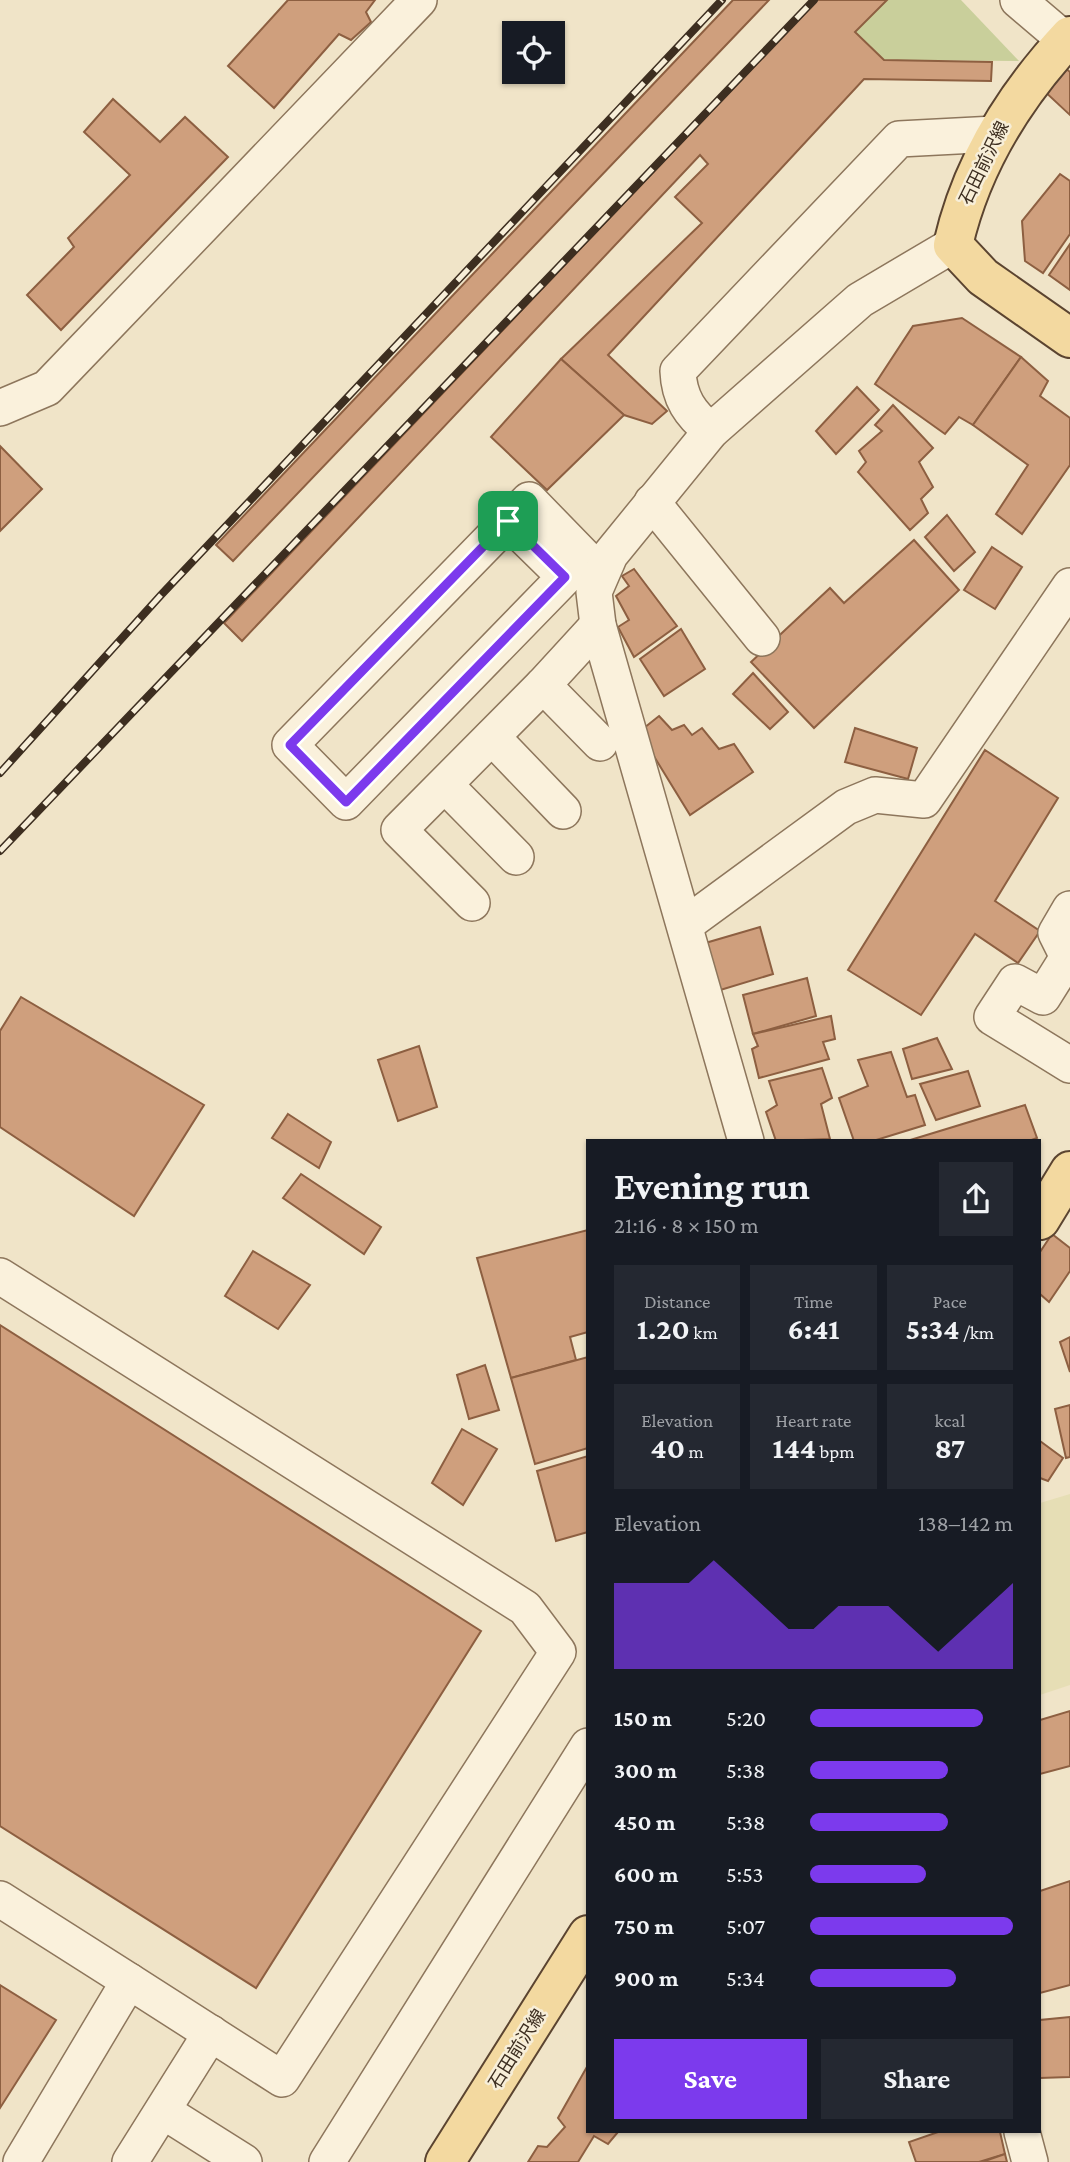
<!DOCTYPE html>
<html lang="en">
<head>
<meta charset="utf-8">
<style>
	:root { --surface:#171b24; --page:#242831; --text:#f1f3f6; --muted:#9ea1a6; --accent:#7c3aed }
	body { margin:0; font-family:"Crimson Pro","Noto Sans JP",serif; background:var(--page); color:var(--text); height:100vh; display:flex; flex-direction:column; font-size:26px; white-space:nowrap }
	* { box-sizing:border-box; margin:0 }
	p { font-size:23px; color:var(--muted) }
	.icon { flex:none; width:38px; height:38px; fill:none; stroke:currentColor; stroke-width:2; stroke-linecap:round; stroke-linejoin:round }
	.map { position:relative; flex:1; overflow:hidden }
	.details { position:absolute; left:586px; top:1139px; width:455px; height:994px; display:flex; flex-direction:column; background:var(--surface); border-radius:0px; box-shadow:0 2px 5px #0004 }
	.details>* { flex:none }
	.controls { position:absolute; left:502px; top:21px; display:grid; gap:14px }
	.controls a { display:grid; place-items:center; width:63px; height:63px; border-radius:0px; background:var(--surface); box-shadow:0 2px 5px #0004; font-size:35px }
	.pin { position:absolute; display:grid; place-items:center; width:60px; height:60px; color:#fff; margin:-30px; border-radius:14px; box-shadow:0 4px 10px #0006 }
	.round { display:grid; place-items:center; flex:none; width:74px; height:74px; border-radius:0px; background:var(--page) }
	.head { display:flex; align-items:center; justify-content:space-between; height:119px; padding:0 28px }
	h1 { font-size:38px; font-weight:700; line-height:52px }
	.metrics { display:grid; grid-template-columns:repeat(3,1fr); gap:10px; height:119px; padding:7px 28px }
	.metrics div { display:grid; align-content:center; border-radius:0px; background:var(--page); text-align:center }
	.metrics b { font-size:30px; font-weight:700 }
	.metrics small { font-size:19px; font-weight:400 }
	.metrics p { font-size:19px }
	.chart { height:196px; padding:14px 28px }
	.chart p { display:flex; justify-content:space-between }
	.chart svg { width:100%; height:126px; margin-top:7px; fill:var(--accent); opacity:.7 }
	.cta { display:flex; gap:14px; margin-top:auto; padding:14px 28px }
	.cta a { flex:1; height:80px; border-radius:0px; background:var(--accent); color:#fff; font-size:28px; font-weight:700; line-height:80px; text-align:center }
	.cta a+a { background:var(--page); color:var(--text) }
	ul { padding:0 28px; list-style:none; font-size:23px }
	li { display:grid; grid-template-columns:112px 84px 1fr; align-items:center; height:52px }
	li i { height:18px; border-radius:9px; background:var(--accent) }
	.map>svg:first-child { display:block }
	.farmland { fill:#e6deb5 }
	.green { fill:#c9cf9b }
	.building { fill:#cf9f7d; stroke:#8d5f41; stroke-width:2 }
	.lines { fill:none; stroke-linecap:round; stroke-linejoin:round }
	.minor-casing { stroke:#8d765c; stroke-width:38 }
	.major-casing { stroke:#5b4430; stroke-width:42 }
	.minor { stroke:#faf1dc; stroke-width:35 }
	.major { stroke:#f3d9a0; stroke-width:38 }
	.rail-casing { stroke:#3d2e20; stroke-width:8 }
	.rail { stroke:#f7eed8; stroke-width:5; stroke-dasharray:16; stroke-linecap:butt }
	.route-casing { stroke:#fff; stroke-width:14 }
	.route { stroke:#7c3aed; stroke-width:9 }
	.labels { text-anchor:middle; stroke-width:5; stroke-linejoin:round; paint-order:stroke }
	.street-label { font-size:18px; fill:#3d2e20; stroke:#f7eed8 }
</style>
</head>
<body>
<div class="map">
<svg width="1070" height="2162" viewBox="0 0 1070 2162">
	<rect width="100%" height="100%" fill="#f0e4c8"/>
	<polygon class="farmland" points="1070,1494 1070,1685 1040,1695 1040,1503"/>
	<polygon class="green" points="887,0 961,0 1019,61 884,60 855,32"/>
	<g class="building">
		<polygon points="288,0 375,0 366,12 371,22 351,40 339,34 274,108 228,66"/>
		<polygon points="733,0 769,0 233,561 216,545"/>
		<polygon points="817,0 887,0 855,32 884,60 992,62 991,81 864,79 608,355 667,411 652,424 624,415 561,359 702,223 675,197 708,164 700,155 242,641 224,623"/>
		<polygon points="1062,65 1070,72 1070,115 1041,88"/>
		<polygon points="113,99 160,142 185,117 228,157 61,330 27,295 74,247 68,238 130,175 84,132"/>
		<polygon points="1060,174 1070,181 1070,234 1043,273 1025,261 1022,221"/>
		<polygon points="1070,244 1070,290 1049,275"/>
		<polygon points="962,318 1021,357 973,425 959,417 945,434 875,384 913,326"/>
		<polygon points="1021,357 1048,381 1040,396 1070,418 1070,465 1022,534 996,514 1028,465 973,425"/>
		<polygon points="561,359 624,415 547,490 491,437"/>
		<polygon points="857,387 879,410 836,454 816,431"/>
		<polygon points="893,405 933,448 919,462 933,487 921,499 928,513 910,530 858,472 866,462 859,451 882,431 875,425"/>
		<polygon points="0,446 42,489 0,531"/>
		<polygon points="947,515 975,552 954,571 925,537"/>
		<polygon points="914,540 959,590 814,728 751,662 830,588 844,603"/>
		<polygon points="992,547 1022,567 995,609 964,590"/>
		<polygon points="634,569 677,626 634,657 618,627 629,620 616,596 629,586 622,576"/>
		<polygon points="681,629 705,669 664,696 640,659"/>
		<polygon points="753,673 788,712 770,729 733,694"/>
		<polygon points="659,716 672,730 684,725 692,735 702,728 719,749 734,744 753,772 690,815 639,732"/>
		<polygon points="855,728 917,748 908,779 845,762"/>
		<polygon points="985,750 1058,798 995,901 1040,931 1018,963 975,934 921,1015 848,970"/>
		<polygon points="760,927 773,974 717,991 702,944"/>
		<polygon points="807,978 816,1016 753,1034 743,995"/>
		<polygon points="21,997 204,1105 134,1216 0,1127 0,1031"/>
		<polygon points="831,1016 835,1039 823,1042 829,1059 759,1078 752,1049 758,1046 753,1034"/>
		<polygon points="937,1038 952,1069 912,1079 903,1049"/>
		<polygon points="419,1046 437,1107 398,1121 378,1060"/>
		<polygon points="891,1052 907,1097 915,1095 925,1125 873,1141 854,1141 839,1098 868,1086 858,1060"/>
		<polygon points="822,1068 832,1098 821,1104 830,1139 776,1141 766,1112 777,1105 769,1081"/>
		<polygon points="968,1071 980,1106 936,1120 920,1084"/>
		<polygon points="1025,1105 1037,1138 1029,1141 907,1141"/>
		<polygon points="288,1114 331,1142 319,1168 272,1138"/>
		<polygon points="301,1174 381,1227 364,1254 283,1198"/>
		<polygon points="588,1230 588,1332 570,1337 576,1360 511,1378 477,1258"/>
		<polygon points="1052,1234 1070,1248 1070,1271 1049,1302 1040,1294 1040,1252"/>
		<polygon points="253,1251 310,1285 278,1329 225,1296"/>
		<polygon points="0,1325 481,1631 256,1988 0,1826"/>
		<polygon points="1070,1337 1070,1372 1060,1342"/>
		<polygon points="588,1357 588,1448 535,1464 511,1378"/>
		<polygon points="485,1365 499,1410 469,1419 457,1375"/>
		<polygon points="1070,1405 1070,1457 1066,1458 1055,1409"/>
		<polygon points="462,1429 497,1449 463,1505 432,1483"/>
		<polygon points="1040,1441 1063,1458 1048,1481 1040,1478"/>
		<polygon points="588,1456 588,1532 556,1541 537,1471"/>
		<polygon points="1070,1711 1070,1766 1040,1774 1040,1720"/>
		<polygon points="1070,1881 1070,1985 1040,1993 1040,1891"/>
		<polygon points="0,1985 56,2020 0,2108"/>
		<polygon points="1070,2017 1070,2077 1040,2078 1040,2020"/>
		<polygon points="588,2065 588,2132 618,2132 608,2144 594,2136 578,2162 528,2162 538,2146 547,2147 565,2127 558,2118"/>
		<polygon points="938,2132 1000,2132 1005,2154 979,2162 916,2162 909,2142"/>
		<polygon points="1005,2154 1007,2162 982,2162"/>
	</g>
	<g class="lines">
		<defs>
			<g id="minor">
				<polyline points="1018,0 1065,40"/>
				<polyline points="0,408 47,388 419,0"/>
				<path d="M711,431c-21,-17 -32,-33 -33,-60l221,-232 96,-5"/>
				<polyline points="652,502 762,638"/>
				<polyline points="508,521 565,577 346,802 290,745 529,500 600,573"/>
				<polyline points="543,685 600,743"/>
				<polyline points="492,737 563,811"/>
				<polyline points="445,785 516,857"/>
				<polyline points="472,903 399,830 543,685 598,625"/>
				<polyline points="685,925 846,807 875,795 924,800 1070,586"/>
				<polyline points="1068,957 1056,933 1070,909"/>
				<polyline points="1070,958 1068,957 1043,997 1015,982 992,1017 1070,1065"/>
				<polyline points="746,1141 598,625 594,592 610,555 711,431 860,300 953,245"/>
				<polyline points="0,1276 525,1608 558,1652 282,2079 129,1981"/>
				<polyline points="0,1899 129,1981 21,2162"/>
				<polyline points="163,2111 244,2162"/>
				<polyline points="1022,2132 1030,2162"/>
				<polyline points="130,2162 211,2033"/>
				<polyline points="327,2162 588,1746"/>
			</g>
			<g id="major">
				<path d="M1070,36c-55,59 -99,130 -117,209l30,32 87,61"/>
				<polyline points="1040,1220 1070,1171"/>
				<polyline points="445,2162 588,1935"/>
			</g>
		</defs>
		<use href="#minor" class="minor-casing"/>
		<use href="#major" class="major-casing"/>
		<use href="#minor" class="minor"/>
		<use href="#major" class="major"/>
		<defs>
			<g id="rail">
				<polyline points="0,773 161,595 722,0"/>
				<polyline points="0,851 814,0"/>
			</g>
		</defs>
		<use href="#rail" class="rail-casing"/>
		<use href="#rail" class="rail"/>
	</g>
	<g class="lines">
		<defs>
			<polygon id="route" points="508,521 565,577 346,802 290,745"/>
		</defs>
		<use href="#route" class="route-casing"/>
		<use href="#route" class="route"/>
	</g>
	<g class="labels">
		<g class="street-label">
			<text transform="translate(984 163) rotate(-64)" y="6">石田前沢線</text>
			<text transform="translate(517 2049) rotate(-58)" y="6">石田前沢線</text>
		</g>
	</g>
</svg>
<div class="controls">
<a><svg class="icon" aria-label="locate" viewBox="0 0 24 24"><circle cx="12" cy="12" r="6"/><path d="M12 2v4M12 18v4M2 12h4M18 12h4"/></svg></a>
</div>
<div class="pin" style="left:508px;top:521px;background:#1e9e55"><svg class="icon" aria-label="arrive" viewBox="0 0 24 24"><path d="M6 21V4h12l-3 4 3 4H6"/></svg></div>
<section class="details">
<div class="head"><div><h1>Evening run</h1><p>21:16 · 8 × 150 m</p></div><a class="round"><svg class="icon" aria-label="share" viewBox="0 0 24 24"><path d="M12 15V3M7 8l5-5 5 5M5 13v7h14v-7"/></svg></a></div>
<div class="metrics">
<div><p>Distance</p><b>1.20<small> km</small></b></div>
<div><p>Time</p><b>6:41</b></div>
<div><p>Pace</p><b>5:34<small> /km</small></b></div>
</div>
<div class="metrics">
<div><p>Elevation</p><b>40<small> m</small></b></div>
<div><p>Heart rate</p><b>144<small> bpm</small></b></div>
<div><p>kcal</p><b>87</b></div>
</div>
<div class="chart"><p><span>Elevation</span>138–142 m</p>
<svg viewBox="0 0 160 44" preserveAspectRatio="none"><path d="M0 44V14L10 14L20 14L30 14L40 6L50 14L60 22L70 30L80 30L90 22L100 22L110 22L120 30L130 38L140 30L150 22L160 14V44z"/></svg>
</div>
<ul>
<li><b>150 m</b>5:20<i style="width:85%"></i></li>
<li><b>300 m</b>5:38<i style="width:68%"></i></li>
<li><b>450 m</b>5:38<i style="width:68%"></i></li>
<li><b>600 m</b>5:53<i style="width:57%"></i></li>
<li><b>750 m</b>5:07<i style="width:100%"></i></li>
<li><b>900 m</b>5:34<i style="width:72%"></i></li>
</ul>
<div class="cta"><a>Save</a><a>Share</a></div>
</section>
</div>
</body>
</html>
